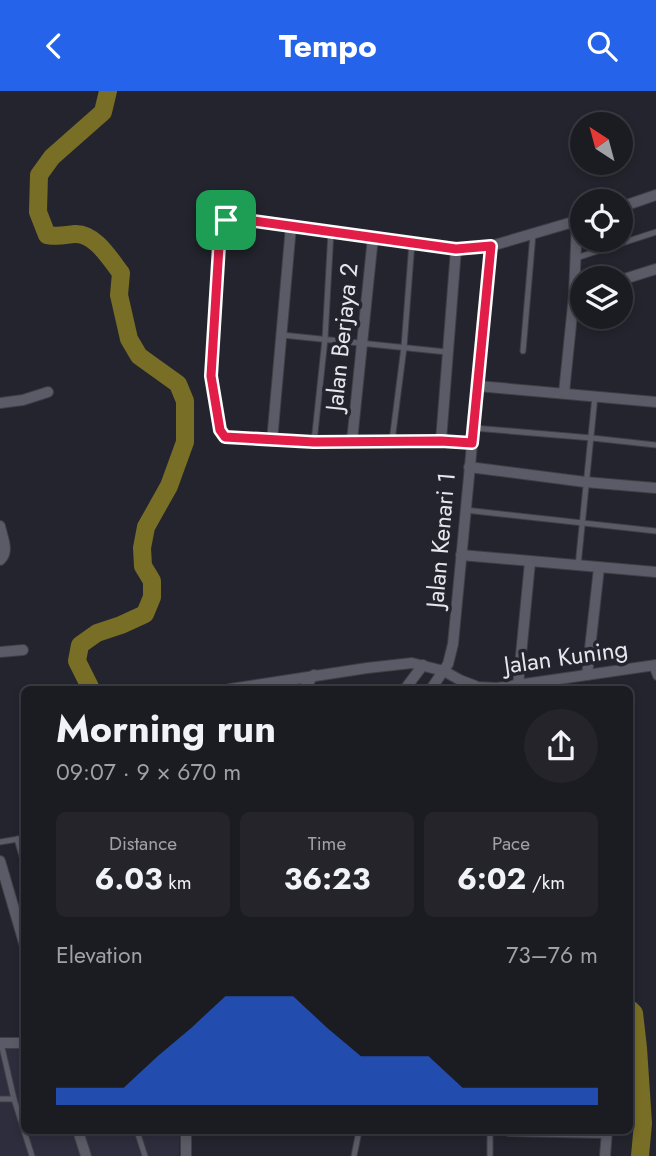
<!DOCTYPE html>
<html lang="en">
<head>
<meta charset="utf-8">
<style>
	:root { --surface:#1b1b22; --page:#24242a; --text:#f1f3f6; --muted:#a0a1a5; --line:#393940; --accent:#2563eb }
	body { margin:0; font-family:Jost,sans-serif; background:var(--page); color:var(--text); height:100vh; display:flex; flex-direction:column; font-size:26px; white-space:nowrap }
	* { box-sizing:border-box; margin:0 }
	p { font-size:23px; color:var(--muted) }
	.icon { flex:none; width:38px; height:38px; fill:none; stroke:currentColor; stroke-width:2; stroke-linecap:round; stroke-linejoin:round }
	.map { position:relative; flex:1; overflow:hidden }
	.panel { position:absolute; left:21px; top:595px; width:612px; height:448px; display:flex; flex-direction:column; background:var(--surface); border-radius:10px; box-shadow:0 4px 10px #0003,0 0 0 2px var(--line) }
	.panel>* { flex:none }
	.needle { width:46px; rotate:324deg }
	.tools { position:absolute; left:570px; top:21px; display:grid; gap:14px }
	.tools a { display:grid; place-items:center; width:63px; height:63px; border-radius:50%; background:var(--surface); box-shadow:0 4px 10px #0003,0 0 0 2px var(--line); font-size:35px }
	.pin { position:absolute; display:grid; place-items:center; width:60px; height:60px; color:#fff; margin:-30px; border-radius:14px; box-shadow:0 4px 10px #0006 }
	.round { display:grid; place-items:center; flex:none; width:74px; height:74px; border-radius:37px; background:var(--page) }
	.head { display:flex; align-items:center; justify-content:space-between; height:119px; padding:0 35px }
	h1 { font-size:38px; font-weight:700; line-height:52px }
	.figures { display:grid; grid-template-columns:repeat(3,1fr); gap:10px; height:119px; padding:7px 35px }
	.figures div { display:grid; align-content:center; border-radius:10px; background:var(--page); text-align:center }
	.figures b { font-size:30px; font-weight:700 }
	.figures small { font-size:19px; font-weight:400 }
	.figures p { font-size:19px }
	.chart { height:196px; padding:14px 35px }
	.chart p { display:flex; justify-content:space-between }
	.chart svg { width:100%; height:126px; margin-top:7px; fill:var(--accent); opacity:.7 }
	header { display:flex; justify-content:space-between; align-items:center; height:91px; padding:0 35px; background:var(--accent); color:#fff; font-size:32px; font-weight:700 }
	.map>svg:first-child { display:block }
	.built { fill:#2d2d3d }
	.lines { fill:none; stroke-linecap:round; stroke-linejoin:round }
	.river { stroke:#796e25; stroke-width:18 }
	.lane-casing { stroke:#3e3e45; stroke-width:7 }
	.street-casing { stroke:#3e3e45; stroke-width:12 }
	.lane { stroke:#5a5b66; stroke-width:5 }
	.street { stroke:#5a5b66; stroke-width:10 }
	.route-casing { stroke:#fff; stroke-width:14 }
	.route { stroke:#e11d48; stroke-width:9 }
	.labels { text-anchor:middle; stroke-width:7; stroke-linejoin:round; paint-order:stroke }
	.street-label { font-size:24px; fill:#e6e6ed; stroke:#24242e }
</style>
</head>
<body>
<header><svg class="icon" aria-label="back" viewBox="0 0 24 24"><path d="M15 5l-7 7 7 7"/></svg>Tempo<svg class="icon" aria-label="search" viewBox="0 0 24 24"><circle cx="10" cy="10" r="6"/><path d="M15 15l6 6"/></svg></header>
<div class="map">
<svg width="656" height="1065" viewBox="0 0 656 1065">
	<rect width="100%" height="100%" fill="#24242e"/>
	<polygon class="built" points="0,953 24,953 24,1040 180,1040 179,1065 0,1065"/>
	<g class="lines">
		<g class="river">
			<path d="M91,598l-14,-28 3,-16 17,-12 24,-8 24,-11 7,-17v-16l-9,-15 -1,-18 4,-21 23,-41 16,-44v-41l-7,-17 -39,-28 -10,-17 -10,-44 2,-22c-11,-14 -26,-40 -46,-39 -11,1 -16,3 -28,1l-9,-23 1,-37 13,-18 51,-45 5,-21"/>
			<polyline points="630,918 634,922 638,957 643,1032 640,1065"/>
		</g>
		<defs>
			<g id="lane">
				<polyline points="576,167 656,141"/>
				<polyline points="282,244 447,261"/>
				<polyline points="523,260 533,143"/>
				<polyline points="474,337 592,347 656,354"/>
				<polyline points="392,350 404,256 412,151"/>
				<polyline points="314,351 325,248 331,140"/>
				<polyline points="465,419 656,440"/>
				<polyline points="578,475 595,305"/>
				<polyline points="651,574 656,586"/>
				<polyline points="17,748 24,772"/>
				<polyline points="0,751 24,747"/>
				<polyline points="1,952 14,1008 32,1065"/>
				<polyline points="0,1008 14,1008"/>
				<polyline points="137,1040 145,1065"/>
				<polyline points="490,1040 490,1065"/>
				<polyline points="354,1065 359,1040"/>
			</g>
			<g id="street">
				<polyline points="621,116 656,104"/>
				<polyline points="621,189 656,178"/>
				<polyline points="478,295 656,311"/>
				<polyline points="564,302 574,204 577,130"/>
				<polyline points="0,312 23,309 48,301"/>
				<polyline points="272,350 291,135"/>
				<polyline points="352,350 373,146"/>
				<polyline points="441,350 456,158"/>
				<path d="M472,351l-31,-1 -127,1 -89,-5 -5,-7 -9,-54 9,-146c4,-9 9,-12 18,-12l218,31 35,-3 92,-27"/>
				<polyline points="469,376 585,391 656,397"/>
				<path d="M0,435c2,11 10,26 0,34"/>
				<polyline points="461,464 656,481"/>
				<polyline points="0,561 23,559"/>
				<polyline points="587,584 599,477"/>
				<polyline points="518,595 530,471"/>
				<polyline points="230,598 367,577 412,572 444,580 460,589 478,596 497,597 656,574"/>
				<polyline points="303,598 314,584"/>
				<polyline points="405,598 423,574"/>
				<polyline points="431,598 448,573 453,553 491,155"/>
				<polyline points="0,770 24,852"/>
				<polyline points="0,952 24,952"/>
				<polyline points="78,1040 86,1065"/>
				<polyline points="186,1040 186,1065"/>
				<polyline points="509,1040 607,1042"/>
				<polyline points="605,1065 607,1040"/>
			</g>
		</defs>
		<use href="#lane" class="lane-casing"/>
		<use href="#street" class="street-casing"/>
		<use href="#lane" class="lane"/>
		<use href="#street" class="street"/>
	</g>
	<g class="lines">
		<defs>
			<polygon id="route" points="232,127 456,158 491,155 472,352 441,350 314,351 225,346 220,339 211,285 220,139 223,133"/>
		</defs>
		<use href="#route" class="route-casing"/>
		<use href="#route" class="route"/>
	</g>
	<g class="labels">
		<g class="street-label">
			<text transform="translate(342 246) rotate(-84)" y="8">Jalan Berjaya 2</text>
			<text transform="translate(441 449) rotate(-85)" y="8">Jalan Kenari 1</text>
			<text transform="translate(566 566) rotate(-8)" y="8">Jalan Kuning</text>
		</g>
	</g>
</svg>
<div class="tools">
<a><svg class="needle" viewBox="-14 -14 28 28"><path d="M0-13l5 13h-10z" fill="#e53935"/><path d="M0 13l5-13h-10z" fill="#a0a1a5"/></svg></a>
<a><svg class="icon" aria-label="locate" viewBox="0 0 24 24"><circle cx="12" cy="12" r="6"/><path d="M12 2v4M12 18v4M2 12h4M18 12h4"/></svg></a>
<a><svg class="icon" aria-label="layers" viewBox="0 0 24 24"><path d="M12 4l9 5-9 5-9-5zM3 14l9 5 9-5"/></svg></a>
</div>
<div class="pin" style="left:226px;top:129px;background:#1e9e55"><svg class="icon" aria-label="arrive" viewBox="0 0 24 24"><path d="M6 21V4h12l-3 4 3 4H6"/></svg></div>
<section class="panel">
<div class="head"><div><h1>Morning run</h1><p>09:07 · 9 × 670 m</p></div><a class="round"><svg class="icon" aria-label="share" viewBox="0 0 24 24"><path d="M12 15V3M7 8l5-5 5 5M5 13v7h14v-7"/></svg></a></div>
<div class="figures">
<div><p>Distance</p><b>6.03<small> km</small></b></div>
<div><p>Time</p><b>36:23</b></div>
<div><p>Pace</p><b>6:02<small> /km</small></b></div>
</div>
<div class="chart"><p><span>Elevation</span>73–76 m</p>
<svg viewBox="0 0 160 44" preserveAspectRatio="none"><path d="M0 44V38L10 38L20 38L30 27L40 17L50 6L60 6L70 6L80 17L90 27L100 27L110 27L120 38L130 38L140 38L150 38L160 38V44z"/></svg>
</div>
</section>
</div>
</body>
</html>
